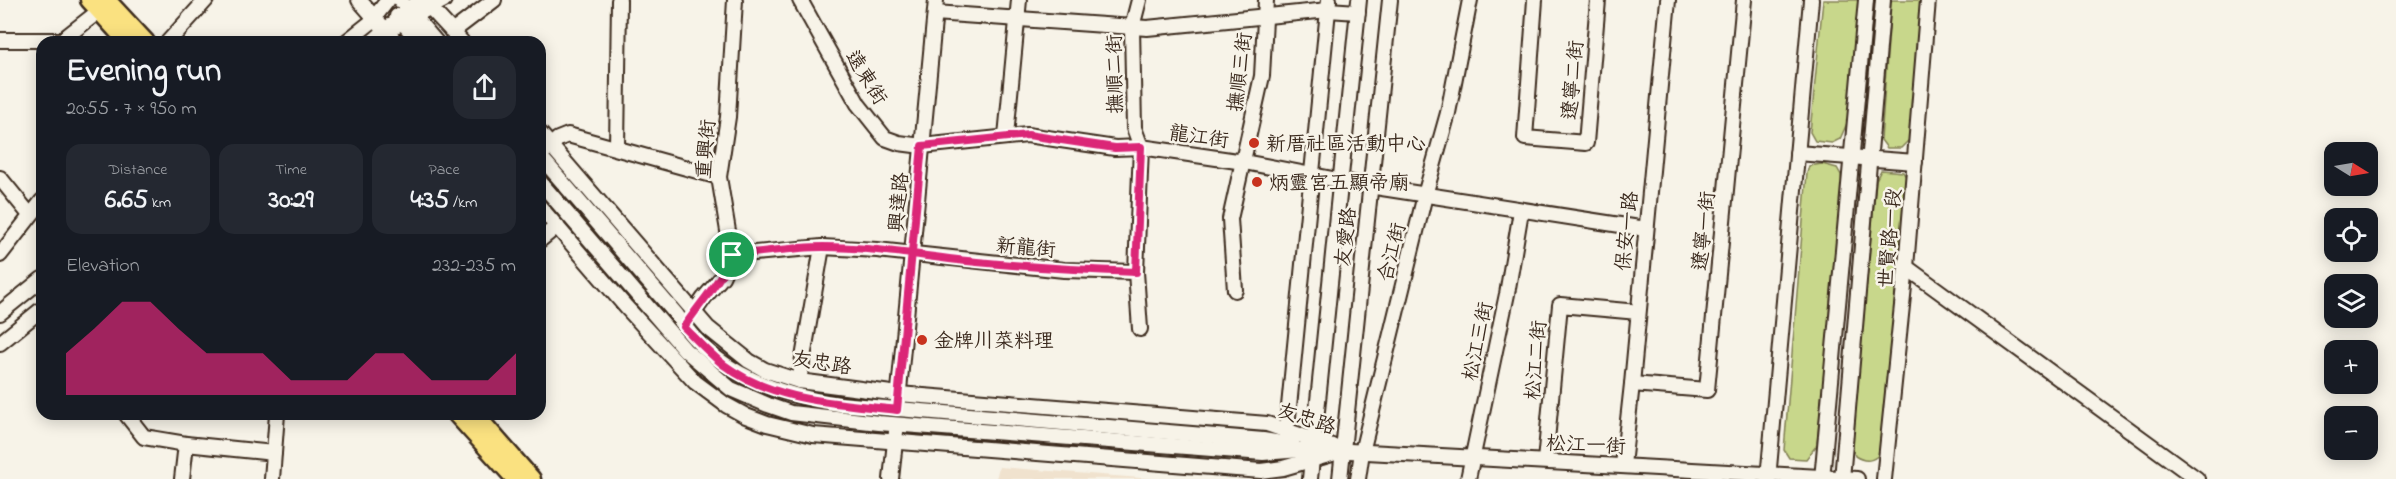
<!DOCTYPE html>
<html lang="en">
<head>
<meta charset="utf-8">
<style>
	:root { --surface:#171b24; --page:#242831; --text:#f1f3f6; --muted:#9ea1a6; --accent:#db2777 }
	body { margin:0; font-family:"Indie Flower","LXGW WenKai TC",sans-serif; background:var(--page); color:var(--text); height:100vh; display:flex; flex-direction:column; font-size:22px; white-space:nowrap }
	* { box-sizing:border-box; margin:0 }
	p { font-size:20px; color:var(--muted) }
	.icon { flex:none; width:33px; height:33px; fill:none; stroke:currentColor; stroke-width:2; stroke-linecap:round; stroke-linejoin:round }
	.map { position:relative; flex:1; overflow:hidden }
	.details { position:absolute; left:36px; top:36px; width:510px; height:384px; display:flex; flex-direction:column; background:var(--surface); border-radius:18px; box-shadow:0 3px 15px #0003 }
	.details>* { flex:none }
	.needle { width:39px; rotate:101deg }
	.tools { position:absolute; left:2324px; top:142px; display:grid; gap:12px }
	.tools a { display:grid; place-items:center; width:54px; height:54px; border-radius:12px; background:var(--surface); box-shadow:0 3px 15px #0003; font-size:30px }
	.pin { position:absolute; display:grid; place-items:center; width:51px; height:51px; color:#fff; margin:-26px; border:3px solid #fff; border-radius:50%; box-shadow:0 2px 6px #0007 }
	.round { display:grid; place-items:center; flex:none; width:63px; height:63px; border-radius:18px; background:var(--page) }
	.headline { display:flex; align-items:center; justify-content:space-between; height:102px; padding:0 30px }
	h1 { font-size:33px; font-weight:700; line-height:45px }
	.metrics { display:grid; grid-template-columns:repeat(3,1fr); gap:9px; height:102px; padding:6px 30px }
	.metrics div { display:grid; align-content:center; border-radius:15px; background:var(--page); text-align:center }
	.metrics b { font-size:26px; font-weight:700 }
	.metrics small { font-size:16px; font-weight:400 }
	.metrics p { font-size:16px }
	.chart { height:168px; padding:12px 30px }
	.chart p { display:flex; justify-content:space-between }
	.chart svg { width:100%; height:108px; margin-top:6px; fill:var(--accent); opacity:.7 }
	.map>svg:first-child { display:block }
	.built { fill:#f0e2ce }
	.green { fill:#c8d78b; stroke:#828054; stroke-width:1.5 }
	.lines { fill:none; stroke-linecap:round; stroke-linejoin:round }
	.minor-casing { stroke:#3b2a1e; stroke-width:18 }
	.major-casing { stroke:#3b2a1e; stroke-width:21 }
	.minor { stroke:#f7f3e8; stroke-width:14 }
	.major { stroke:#fae180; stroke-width:16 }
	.route-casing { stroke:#fff; stroke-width:12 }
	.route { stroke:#db2777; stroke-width:8 }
	.poi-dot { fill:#c8321e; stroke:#f7f3e8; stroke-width:2 }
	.labels { text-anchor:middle; stroke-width:5; stroke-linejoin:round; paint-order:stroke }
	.street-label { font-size:20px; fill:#3b2a1e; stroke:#f7f3e8 }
	.poi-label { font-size:20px; fill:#3b2a1e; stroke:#f7f3e8; text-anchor:start }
</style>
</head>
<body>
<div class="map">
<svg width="2396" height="479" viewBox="0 0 2396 479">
	<rect width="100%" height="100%" fill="#f7f3e8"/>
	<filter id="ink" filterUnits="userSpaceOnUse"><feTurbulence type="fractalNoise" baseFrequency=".0167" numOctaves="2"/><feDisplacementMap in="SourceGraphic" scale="12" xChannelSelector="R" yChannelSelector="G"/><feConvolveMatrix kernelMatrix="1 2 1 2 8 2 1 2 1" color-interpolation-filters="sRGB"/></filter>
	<g filter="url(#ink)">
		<polygon class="built" points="999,467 1153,479 996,479"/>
		<g class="green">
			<polygon points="1823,0 1858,0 1848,121 1840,139 1832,143 1815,141 1810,132"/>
			<polygon points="1891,0 1922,0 1911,138 1901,148 1887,148 1881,140"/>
			<polygon points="1822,164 1837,168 1841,175 1842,187 1817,445 1806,459 1789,458 1784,450 1807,173 1809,166"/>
			<path d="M1881,170l22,2 5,8 -27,273c-8,8 -15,10 -26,3l-3,-9 24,-267z"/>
		</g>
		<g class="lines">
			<defs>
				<g id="minor">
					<polyline points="359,0 396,42"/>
					<polyline points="400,0 436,42"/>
					<polyline points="800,0 858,104 885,138 899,143 922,146 1027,135 1115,148 1141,147 1244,162 1369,186 1646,229"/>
					<polyline points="1139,0 1132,27 1134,128 1141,147 1136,272 1140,329"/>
					<polyline points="1535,0 1525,138 1586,143 1598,0"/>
					<polyline points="425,2 462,42"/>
					<polyline points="935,13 1147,28 1328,10 1358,12"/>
					<polyline points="397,16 419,42"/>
					<polyline points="386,31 444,0"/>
					<polyline points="452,32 494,0"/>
					<polyline points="0,40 62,40 99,11"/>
					<polyline points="168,42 206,0"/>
					<polyline points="346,42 370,23 388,0"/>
					<polyline points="372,42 420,0"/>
					<polyline points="540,133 708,328 749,361 765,370 799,381 899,394 1267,424 1332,446"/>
					<polyline points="1006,136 1019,0"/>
					<polyline points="617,148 619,0"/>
					<polyline points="546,150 558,139 568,135 719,177"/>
					<polyline points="1797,153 1915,162"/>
					<path d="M540,156l136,158c35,57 100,81 163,90l424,36 30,5"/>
					<polyline points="0,178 30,215"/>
					<polyline points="540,182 685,350 731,389 768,405 791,413 879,423 1263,453 1313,449 1857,479"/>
					<polyline points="540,207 626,307 695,382 726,405 746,416 767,424 813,435 1261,471 1283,468 1332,454"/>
					<polyline points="540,240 557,226"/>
					<polyline points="0,255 42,201"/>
					<polyline points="732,255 822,247 877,250 1064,270 1136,272"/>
					<polyline points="1906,267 2197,479"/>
					<polyline points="1235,290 1230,219 1262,76 1266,0"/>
					<polyline points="0,313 42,279"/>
					<polyline points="690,318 704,298 722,277 732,255 719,177 728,117 735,0"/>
					<polyline points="0,343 42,309"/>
					<polyline points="799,381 822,247"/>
					<polyline points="1632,384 1707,390 1744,0"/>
					<polyline points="898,401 936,0"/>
					<polyline points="126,414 144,437 186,444 274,453"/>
					<polyline points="1286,437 1329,0"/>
					<polyline points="1545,461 1560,305 1638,312"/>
					<polyline points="1623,465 1632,384 1668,0"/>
					<polyline points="182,479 186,444"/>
					<polyline points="272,479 277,414"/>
					<polyline points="891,479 896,432"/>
					<polyline points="1310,479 1359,0"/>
					<polyline points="1340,479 1390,0"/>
					<polyline points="1358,479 1362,452 1425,195 1448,113 1470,0"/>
					<polyline points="1468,479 1507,294 1521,211"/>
					<polyline points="1768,479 1811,0"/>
					<polyline points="1822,479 1866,0"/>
					<polyline points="1842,479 1883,0"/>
					<polyline points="1884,479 1906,267 1928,0"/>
				</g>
				<g id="major">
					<polyline points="89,0 127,42"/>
					<polyline points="107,0 146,42"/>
					<polyline points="456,414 515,479"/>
					<polyline points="475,414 532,479"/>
				</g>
			</defs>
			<use href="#minor" class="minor-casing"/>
			<use href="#major" class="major-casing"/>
			<use href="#minor" class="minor"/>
			<use href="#major" class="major"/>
		</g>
	</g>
	<g class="lines" filter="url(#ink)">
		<defs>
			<path id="route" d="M732,255c-12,27 -31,47 -48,72 13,13 26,27 40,38 50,37 115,38 173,45l25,-264 106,-11 87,13 26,-1 -5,125c-53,-2 -106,-5 -159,-10 -51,-5 -102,-15 -154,-15 -30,0 -61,6 -91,8"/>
		</defs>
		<use href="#route" class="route-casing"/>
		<use href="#route" class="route"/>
	</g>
	<g class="poi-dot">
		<circle cx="1254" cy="143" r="6"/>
		<circle cx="1257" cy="182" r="6"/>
		<circle cx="922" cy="340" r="6"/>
	</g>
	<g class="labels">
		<g class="street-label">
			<text transform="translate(1239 72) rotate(-83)" y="7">撫順三街</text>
			<text transform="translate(1114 74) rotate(-91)" y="7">撫順二街</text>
			<text transform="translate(867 77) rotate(58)" y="7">遠東街</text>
			<text transform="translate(1572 80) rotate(-85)" y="7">遼寧二街</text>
			<text transform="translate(1199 136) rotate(8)" y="7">龍江街</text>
			<text transform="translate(705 149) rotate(-85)" y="7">重興街</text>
			<text transform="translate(898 202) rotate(-85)" y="7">興達路</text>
			<text transform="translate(1626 231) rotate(-84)" y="7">保安一路</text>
			<text transform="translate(1703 231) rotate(-84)" y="7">遼寧一街</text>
			<text transform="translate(1345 237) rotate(-84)" y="7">友愛路</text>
			<text transform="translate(1889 238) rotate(-85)" y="7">世賢路一段</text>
			<text transform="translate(1026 247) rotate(5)" y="7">新龍街</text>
			<text transform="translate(1391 252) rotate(-76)" y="7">合江街</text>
			<text transform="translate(1477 341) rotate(-78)" y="7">松江三街</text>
			<text transform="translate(1535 360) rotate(-85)" y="7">松江二街</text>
			<text transform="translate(822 362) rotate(9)" y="7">友忠路</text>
			<text transform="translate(1307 418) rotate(18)" y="7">友忠路</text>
			<text transform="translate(1586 444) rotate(3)" y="7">松江一街</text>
		</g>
		<g class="poi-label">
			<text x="1266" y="150">新厝社區活動中心</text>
			<text x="1269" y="189">炳靈宮五顯帝廟</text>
			<text x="934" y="347">金牌川菜料理</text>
		</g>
	</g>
</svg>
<div class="tools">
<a><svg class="needle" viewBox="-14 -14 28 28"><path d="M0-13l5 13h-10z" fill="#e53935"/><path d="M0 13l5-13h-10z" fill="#9ea1a6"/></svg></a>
<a><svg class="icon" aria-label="locate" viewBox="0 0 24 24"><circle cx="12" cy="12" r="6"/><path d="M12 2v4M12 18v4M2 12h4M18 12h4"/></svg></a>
<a><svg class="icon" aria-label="layers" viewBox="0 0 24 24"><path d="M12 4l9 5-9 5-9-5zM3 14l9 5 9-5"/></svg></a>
<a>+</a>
<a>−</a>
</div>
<div class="pin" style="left:732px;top:255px;background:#1e9e55"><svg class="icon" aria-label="arrive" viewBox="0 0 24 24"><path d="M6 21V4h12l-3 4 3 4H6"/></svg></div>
<section class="details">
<div class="headline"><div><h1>Evening run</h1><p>20:55 · 7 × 950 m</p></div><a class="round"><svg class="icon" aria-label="share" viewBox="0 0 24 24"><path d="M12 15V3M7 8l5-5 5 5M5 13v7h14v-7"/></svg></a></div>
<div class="metrics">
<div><p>Distance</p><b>6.65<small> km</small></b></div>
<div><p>Time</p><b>30:29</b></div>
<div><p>Pace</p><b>4:35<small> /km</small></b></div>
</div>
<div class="chart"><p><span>Elevation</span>232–235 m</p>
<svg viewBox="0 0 160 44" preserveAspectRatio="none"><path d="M0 44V27L10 17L20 6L30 6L40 17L50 27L60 27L70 27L80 38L90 38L100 38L110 27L120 27L130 38L140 38L150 38L160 27V44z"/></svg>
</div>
</section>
</div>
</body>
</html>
